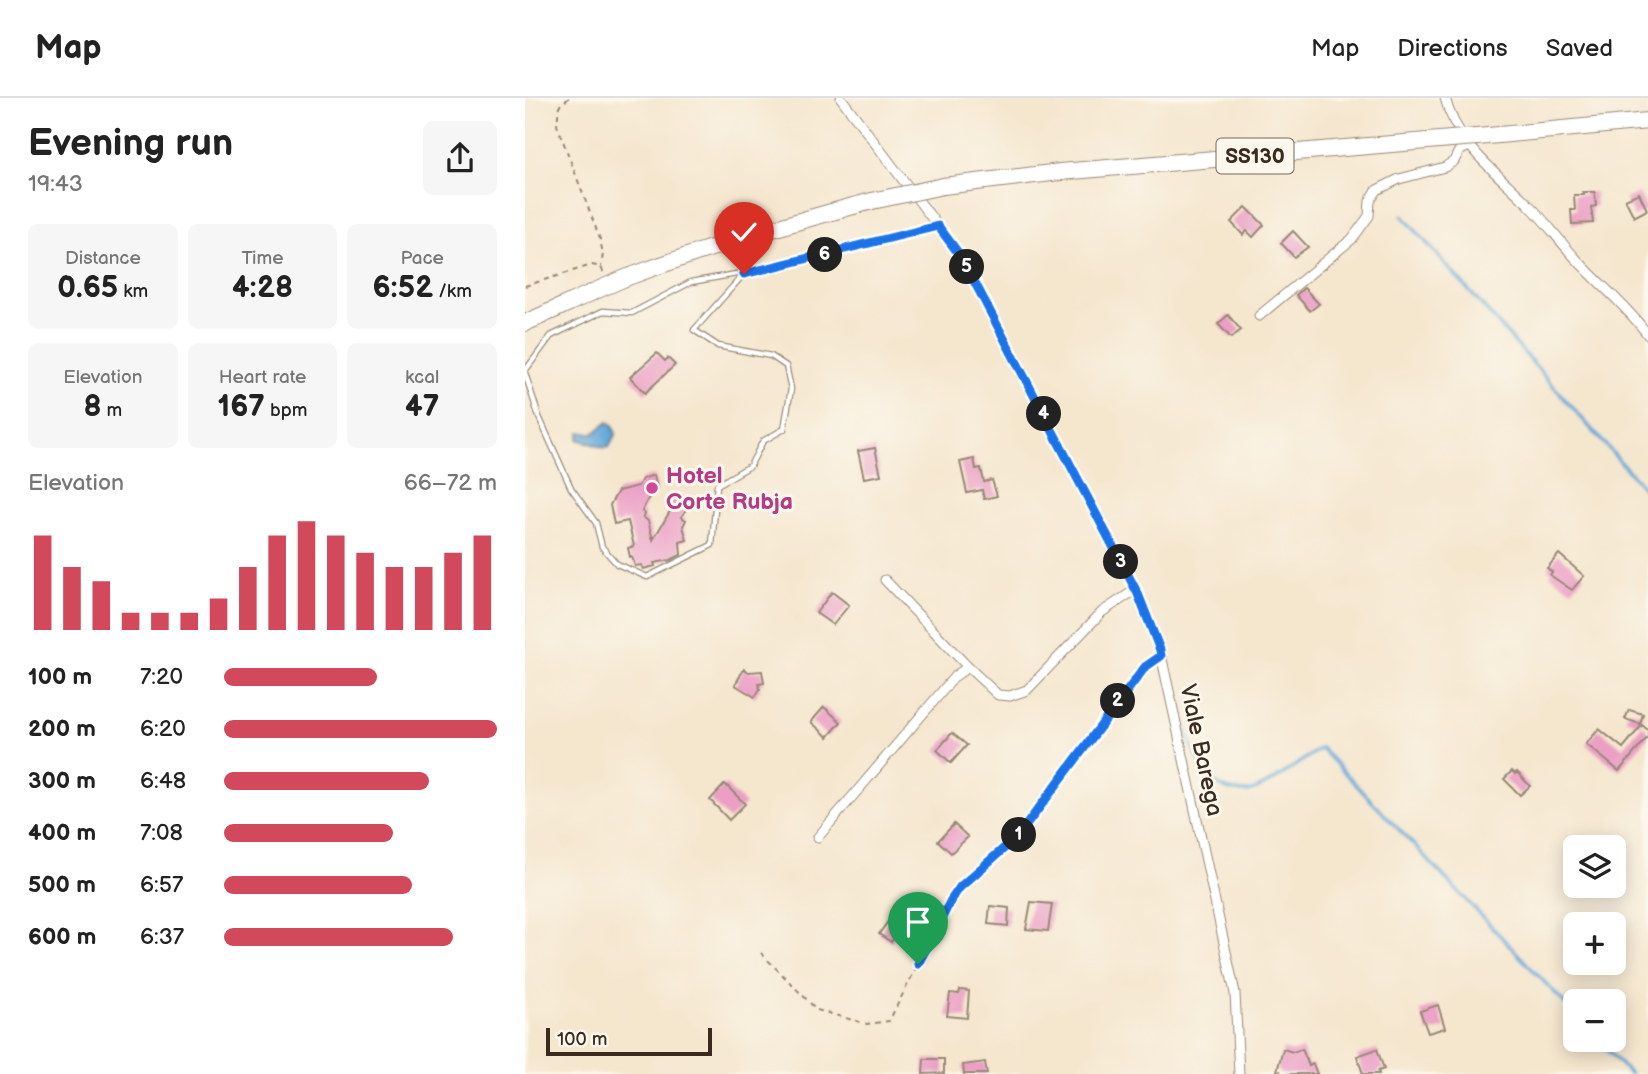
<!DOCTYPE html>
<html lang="en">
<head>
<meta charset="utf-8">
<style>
	:root { --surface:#fff; --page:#f6f6f6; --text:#222; --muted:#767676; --line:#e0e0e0; --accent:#d1495b }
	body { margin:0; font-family:"Balsamiq Sans",sans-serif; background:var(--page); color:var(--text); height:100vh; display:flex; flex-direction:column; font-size:26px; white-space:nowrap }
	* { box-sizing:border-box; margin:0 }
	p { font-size:23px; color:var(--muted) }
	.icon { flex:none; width:38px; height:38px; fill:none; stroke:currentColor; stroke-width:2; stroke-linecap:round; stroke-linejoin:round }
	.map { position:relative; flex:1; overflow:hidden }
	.details { display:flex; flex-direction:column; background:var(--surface); width:525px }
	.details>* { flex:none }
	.buttons { position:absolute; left:1038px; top:737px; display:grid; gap:14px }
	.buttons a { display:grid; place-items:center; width:63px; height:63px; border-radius:10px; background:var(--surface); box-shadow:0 4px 18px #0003; font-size:35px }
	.scale { position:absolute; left:21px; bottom:18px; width:166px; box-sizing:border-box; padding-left:7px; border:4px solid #3b2a1e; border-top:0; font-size:19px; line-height:24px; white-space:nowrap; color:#3b2a1e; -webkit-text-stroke:5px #fbf7ec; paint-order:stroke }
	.pin { position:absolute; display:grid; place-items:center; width:60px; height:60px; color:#fff; margin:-72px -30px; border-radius:50% 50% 50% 0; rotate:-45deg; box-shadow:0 0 7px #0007 }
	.pin .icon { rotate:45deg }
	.km { position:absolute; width:35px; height:35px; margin:-18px; border-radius:50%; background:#222; color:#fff; font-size:19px; line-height:35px; text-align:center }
	.round { display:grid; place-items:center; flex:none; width:74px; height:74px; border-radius:10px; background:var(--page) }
	.overview { display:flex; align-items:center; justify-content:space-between; height:119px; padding:0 28px }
	h1 { font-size:38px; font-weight:700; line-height:52px }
	.stats { display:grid; grid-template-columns:repeat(3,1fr); gap:10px; height:119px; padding:7px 28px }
	.stats div { display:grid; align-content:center; border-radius:10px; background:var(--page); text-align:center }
	.stats b { font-size:30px; font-weight:700 }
	.stats small { font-size:19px; font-weight:400 }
	.stats p { font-size:19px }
	.chart { height:196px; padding:14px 28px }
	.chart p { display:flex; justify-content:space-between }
	.chart svg { width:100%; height:126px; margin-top:7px; stroke:var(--accent); stroke-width:6 }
	ul { padding:0 28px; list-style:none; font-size:23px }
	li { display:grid; grid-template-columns:112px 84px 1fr; align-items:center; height:52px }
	li i { height:18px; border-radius:9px; background:var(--accent) }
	header { display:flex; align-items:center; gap:42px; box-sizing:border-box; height:98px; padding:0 35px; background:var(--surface); border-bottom:2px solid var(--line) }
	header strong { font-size:33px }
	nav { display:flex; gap:38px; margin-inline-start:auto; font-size:24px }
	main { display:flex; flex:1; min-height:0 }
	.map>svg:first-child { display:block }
	.water { fill:#63a8d8; stroke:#4f697b; stroke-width:2 }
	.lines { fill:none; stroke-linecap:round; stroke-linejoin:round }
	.stream { stroke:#63a8d8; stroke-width:3.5 }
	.building { fill:#eb9fc5 }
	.service-casing { stroke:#988876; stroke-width:7 }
	.minor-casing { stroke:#988876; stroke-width:11 }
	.trunk-casing { stroke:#988876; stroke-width:18 }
	.path { stroke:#988876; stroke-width:2; stroke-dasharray:5 5; stroke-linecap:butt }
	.service { stroke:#fff; stroke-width:4.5 }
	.minor { stroke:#fff; stroke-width:9 }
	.trunk { stroke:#fff; stroke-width:16 }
	.trunk-bridge-casing { stroke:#988876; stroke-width:18; stroke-linecap:butt }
	.trunk-bridge { stroke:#fff; stroke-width:16 }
	.route-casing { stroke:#fff; stroke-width:14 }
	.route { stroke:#1a73e8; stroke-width:9 }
	.hotel-dot { fill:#d1479c; stroke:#fbf7ec; stroke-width:2.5 }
	.labels { text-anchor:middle; stroke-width:6; stroke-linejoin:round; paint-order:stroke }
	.shield { fill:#fbf7ec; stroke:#75685c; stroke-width:2 }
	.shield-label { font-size:21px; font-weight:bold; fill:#3b2a1e }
	.hotel-label { font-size:23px; font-weight:bold; fill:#b23c85; stroke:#fbf7ec; text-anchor:start }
	.street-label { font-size:23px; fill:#3b2a1e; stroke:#fbf7ec }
</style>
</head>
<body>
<header>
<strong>Map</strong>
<nav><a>Map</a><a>Directions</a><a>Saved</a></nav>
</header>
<main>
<section class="details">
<div class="overview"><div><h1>Evening run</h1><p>19:43</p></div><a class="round"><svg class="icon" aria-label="share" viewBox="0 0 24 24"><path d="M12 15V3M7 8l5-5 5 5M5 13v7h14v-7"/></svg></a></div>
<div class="stats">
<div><p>Distance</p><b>0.65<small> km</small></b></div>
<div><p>Time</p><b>4:28</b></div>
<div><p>Pace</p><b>6:52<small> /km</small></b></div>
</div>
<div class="stats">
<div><p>Elevation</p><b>8<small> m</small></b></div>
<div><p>Heart rate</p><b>167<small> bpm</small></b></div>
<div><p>kcal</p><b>47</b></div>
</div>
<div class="chart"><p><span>Elevation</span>66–72 m</p>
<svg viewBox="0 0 160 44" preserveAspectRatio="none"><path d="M5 44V11M15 44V22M25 44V27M35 44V38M45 44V38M55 44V38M65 44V33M75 44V22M85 44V11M95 44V6M105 44V11M115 44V17M125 44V22M135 44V22M145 44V17M155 44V11"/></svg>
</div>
<ul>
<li><b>100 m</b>7:20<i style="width:56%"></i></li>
<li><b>200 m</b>6:20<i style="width:100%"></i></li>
<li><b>300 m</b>6:48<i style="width:75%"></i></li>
<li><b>400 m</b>7:08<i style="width:62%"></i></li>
<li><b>500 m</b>6:57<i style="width:69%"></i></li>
<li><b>600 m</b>6:37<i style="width:84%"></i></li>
</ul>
</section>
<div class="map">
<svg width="1123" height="976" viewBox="0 0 1123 976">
	<rect width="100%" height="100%" fill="#fbf7ec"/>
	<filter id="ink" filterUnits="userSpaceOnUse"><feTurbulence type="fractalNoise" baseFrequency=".0143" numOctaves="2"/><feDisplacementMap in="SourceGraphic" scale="14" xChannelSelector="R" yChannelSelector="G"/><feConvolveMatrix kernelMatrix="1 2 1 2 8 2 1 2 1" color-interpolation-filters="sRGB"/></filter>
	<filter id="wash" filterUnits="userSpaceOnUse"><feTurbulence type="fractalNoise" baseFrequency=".00686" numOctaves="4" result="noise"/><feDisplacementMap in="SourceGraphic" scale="28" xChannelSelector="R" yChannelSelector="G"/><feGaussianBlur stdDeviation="1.57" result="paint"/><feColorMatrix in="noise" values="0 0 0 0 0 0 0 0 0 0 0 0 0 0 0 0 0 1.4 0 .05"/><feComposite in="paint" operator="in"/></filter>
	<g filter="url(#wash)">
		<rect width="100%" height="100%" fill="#f5e6ce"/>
		<polygon class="water" points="83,324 87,327 91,336 84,349 79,350 53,341 55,334 68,336"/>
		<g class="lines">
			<g class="stream">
				<polyline points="877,117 1123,395"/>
				<path d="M652,598c7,28 22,93 59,95 5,1 11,2 16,0 24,-9 47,-29 69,-43l254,266"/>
				<polyline points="1072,942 1105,976"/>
			</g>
		</g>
		<g id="blocks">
			<g class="building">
				<polygon points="1058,94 1070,94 1071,108 1066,109 1068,125 1047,126 1046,112 1050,112 1049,97 1059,97"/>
				<polygon points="1114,95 1122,112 1109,119 1100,101"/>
				<polygon points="721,109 739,127 728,139 722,133 718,137 706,124"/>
				<polygon points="768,133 783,149 769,159 756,145"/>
				<polygon points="779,190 794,206 785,213 771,197"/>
				<polygon points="703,217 716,232 706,240 693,226"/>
				<polygon points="132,255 140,263 143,260 150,267 120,295 105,279"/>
				<polygon points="350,350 356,377 339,380 333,353"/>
				<polygon points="449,361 451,371 456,370 459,384 467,382 472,398 459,401 457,392 442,395 435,364"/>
				<polygon points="129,377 132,390 128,391 117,413 120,416 118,419 123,423 128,442 147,410 142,406 146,398 157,404 156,407 162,410 156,419 161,422 158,428 162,442 155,444 156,457 146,462 129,465 130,468 118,471 117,467 110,468 107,459 105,459 103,450 109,448 103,423 89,426 85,407 93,393 113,388 117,381"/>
				<polygon points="1034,456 1059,478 1047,492 1025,477 1027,474 1022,470"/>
				<polygon points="307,494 324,507 308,527 291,515"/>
				<polygon points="219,571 224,574 237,573 239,585 234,586 235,591 230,599 210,587"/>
				<polygon points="299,609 316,624 303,639 286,624"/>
				<polygon points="1104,612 1118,616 1115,626 1100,621"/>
				<polygon points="1117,627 1123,632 1123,639 1094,673 1061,646 1074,631 1098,650"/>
				<polygon points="427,635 442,647 426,665 412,652"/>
				<polygon points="987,673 990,676 992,674 1005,688 995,697 979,681"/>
				<polygon points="200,686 220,706 204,722 185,702"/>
				<polygon points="429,726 443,739 426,755 413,743"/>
				<polygon points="506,804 527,806 523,833 501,831"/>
				<polygon points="465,808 484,810 483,828 463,826"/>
				<polygon points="364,822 375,832 366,844 354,836"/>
				<polygon points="435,892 444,893 442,920 422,918 425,895 434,896"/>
				<polygon points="913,907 920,930 903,935 895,913"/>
				<polygon points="758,951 768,954 777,951 784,968 788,966 792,976 754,976 755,973 752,973"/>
				<polygon points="852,951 859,971 853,973 854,976 838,976 832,958"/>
				<polygon points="399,961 419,961 419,975 398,976"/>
				<polygon points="460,964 462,976 439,976 438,967"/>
			</g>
		</g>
	</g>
	<g filter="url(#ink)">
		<use href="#blocks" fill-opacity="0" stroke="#988876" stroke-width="2"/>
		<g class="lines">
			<defs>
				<g id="service">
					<polyline points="0,273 26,238 78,213 107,215 166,184 251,169 413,128"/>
					<polyline points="0,275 14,319 46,390 71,425 77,449 92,466 122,479 187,447 192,387 225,368 238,343 259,331 266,291 261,268 246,258 193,248 169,232 219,176"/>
				</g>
				<g id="minor">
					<polyline points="316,0 437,160 613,497 635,552 710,895 714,976"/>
					<path d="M920,0c12,48 54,76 86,109 19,19 34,42 54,61 21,22 45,42 63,67"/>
					<polyline points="734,218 827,141 844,118 845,103 852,92 874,81 920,69 929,63 934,53 944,48"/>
					<polyline points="360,482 443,569 473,597 485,598 502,592 577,514 610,492"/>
					<polyline points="293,739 430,578 443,569"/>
				</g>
				<g id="trunk">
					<polyline points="952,39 1123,23"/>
					<polyline points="535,74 926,41"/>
					<path d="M0,225c34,-15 68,-32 103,-46 80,-30 161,-54 244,-76"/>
				</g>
			</defs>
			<use href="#service" class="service-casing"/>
			<use href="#minor" class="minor-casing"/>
			<use href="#trunk" class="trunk-casing"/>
			<g class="path">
				<polyline points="44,0 34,8 32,27 75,141 78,156 76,169"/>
				<polyline points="0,188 67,167 76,169 79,176"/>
				<polyline points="236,855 292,912 342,926 364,923 426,802 435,789 493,738 620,569 627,564"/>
			</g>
			<use href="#service" class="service"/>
			<use href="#minor" class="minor"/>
			<use href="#trunk" class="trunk"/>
			<defs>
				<g id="trunk-bridge">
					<polyline points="926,41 952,39"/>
					<polyline points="347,103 418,88 535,74"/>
				</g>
			</defs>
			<use href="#trunk-bridge" class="trunk-bridge-casing"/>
			<use href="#trunk-bridge" class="trunk-bridge"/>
		</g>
	</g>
	<g class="lines" filter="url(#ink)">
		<defs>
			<polyline id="route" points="219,176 413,128 437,160 613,496 635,552 636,558 620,569 493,738 435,789 426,802 393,866"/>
		</defs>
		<use href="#route" class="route-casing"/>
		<use href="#route" class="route"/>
	</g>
	<circle class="hotel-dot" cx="127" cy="390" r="7"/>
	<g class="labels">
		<rect class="shield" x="691.5" y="40.5" width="77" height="35" rx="5"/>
		<g class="shield-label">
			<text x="730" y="65">SS130</text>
		</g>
		<g class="hotel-label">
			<text x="141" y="385">Hotel<tspan x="141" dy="26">Corte Rubja</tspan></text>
		</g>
		<g class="street-label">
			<text transform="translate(677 652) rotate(78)" y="8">Viale Barega</text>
		</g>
	</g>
</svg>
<div class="buttons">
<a><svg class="icon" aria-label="layers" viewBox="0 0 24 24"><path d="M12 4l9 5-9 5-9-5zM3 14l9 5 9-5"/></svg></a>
<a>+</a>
<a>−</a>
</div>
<div class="scale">100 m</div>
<div class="pin" style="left:393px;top:866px;background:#1e9e55"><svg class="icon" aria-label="arrive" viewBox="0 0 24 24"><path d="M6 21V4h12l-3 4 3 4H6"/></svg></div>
<div class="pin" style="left:219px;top:176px;background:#d93025"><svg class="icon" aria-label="check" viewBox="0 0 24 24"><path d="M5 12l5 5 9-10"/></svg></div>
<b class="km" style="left:494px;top:737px">1</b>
<b class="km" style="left:593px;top:603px">2</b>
<b class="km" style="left:596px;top:464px">3</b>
<b class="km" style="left:519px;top:316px">4</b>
<b class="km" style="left:442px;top:169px">5</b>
<b class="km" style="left:300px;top:157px">6</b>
</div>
</main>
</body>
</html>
